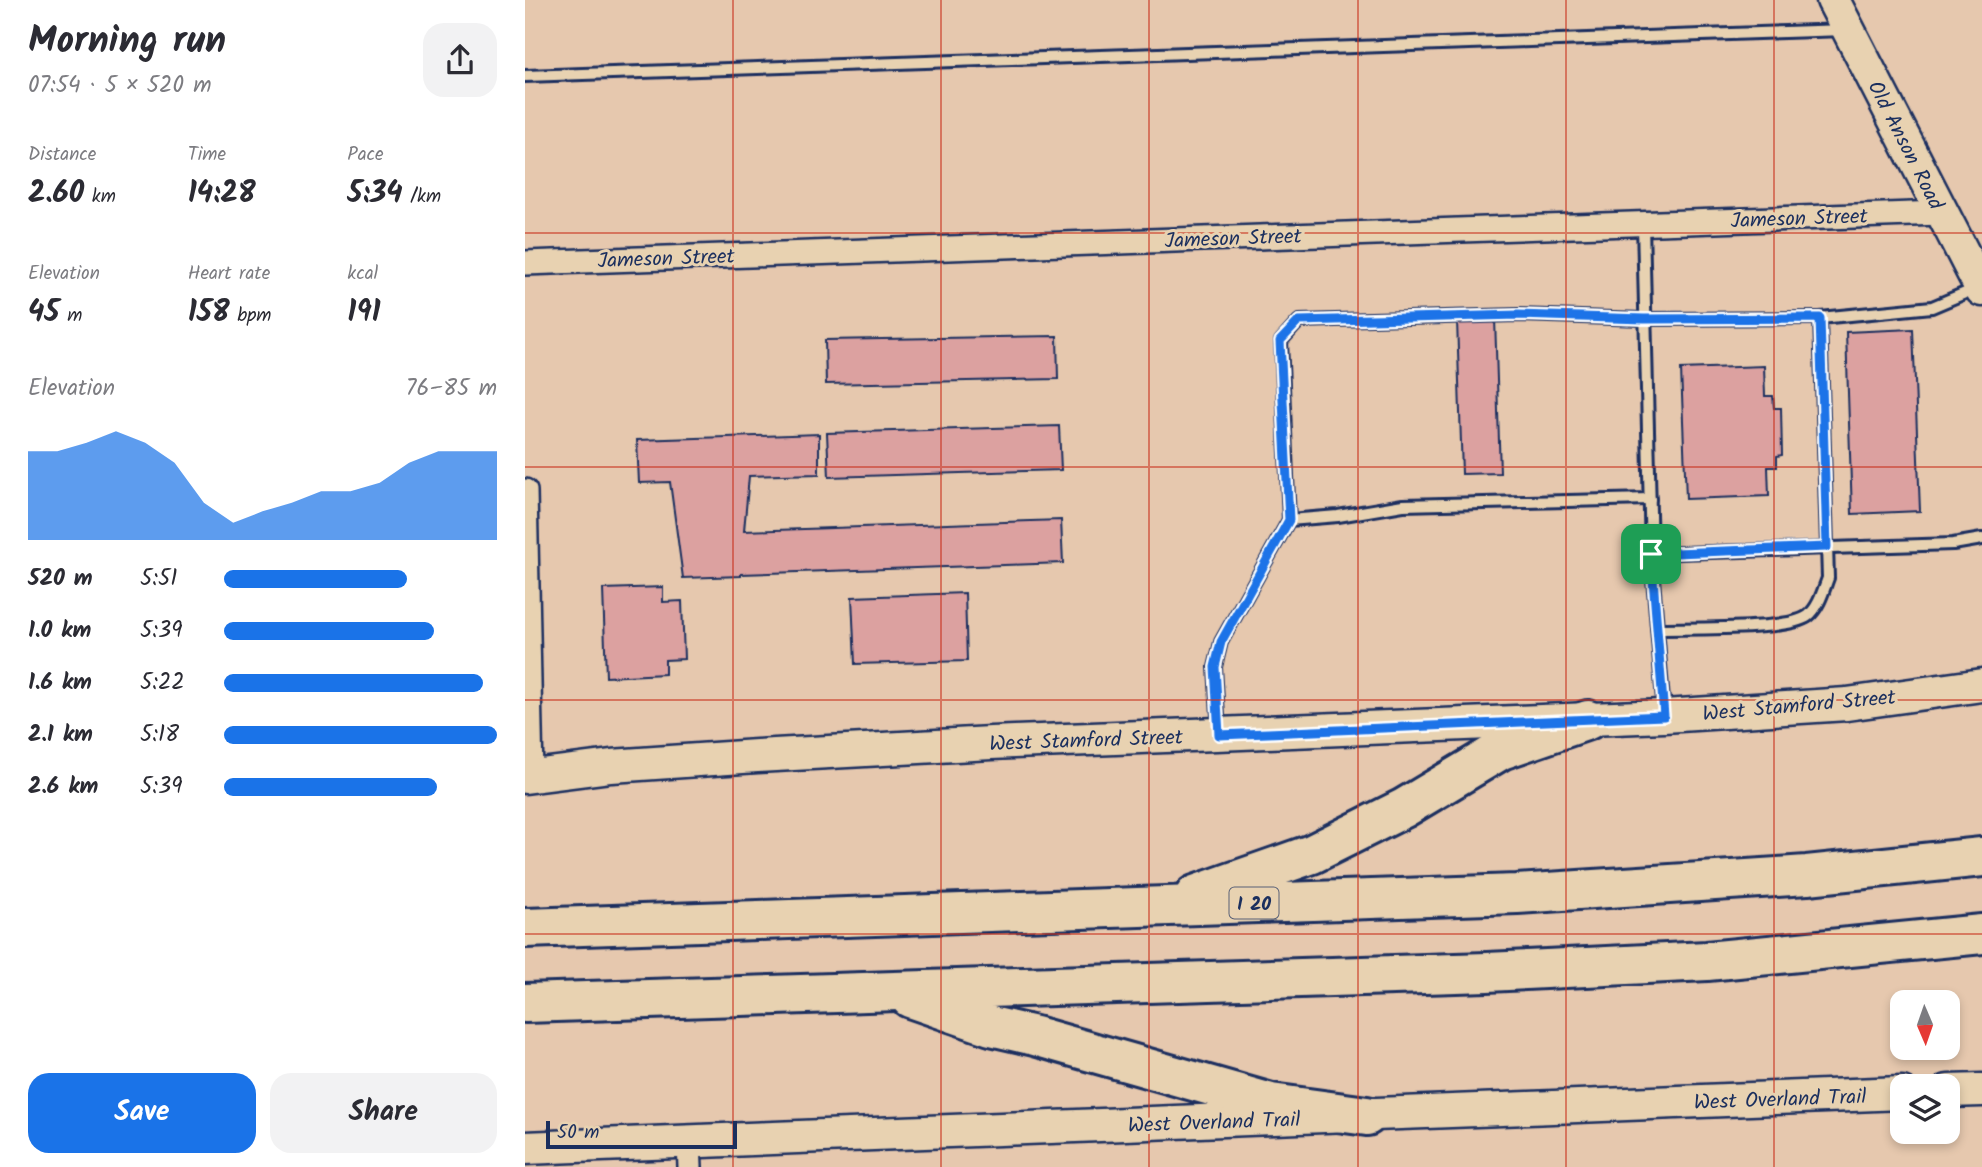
<!DOCTYPE html>
<html lang="en">
<head>
<meta charset="utf-8">
<style>
	:root { --surface:#fff; --page:#f2f2f3; --text:#2b2b33; --muted:#7c7c81; --accent:#1a73e8 }
	body { margin:0; font-family:Kalam,sans-serif; background:var(--page); color:var(--text); height:100vh; display:flex; flex-direction:column; font-size:26px; white-space:nowrap }
	* { box-sizing:border-box; margin:0 }
	p { font-size:23px; color:var(--muted) }
	.icon { flex:none; width:38px; height:38px; fill:none; stroke:currentColor; stroke-width:2; stroke-linecap:round; stroke-linejoin:round }
	.map { position:relative; flex:1; overflow:hidden }
	.sheet { display:flex; flex-direction:column; background:var(--surface); width:525px }
	.sheet>* { flex:none }
	.needle { width:46px; rotate:178deg }
	.buttons { position:absolute; left:1365px; top:990px; display:grid; gap:14px }
	.buttons a { display:grid; place-items:center; width:70px; height:70px; border-radius:14px; background:var(--surface); box-shadow:0 4px 10px #0003; font-size:35px }
	.scale { position:absolute; left:21px; bottom:18px; width:191px; box-sizing:border-box; padding-left:7px; border:4px solid #1b2f5e; border-top:0; font-size:19px; line-height:24px; white-space:nowrap; color:#1b2f5e; -webkit-text-stroke:5px #e8d2b1; paint-order:stroke }
	.pin { position:absolute; display:grid; place-items:center; width:60px; height:60px; color:#fff; margin:-30px; border-radius:14px; box-shadow:0 4px 10px #0006 }
	.round { display:grid; place-items:center; flex:none; width:74px; height:74px; border-radius:21px; background:var(--page) }
	.headline { display:flex; align-items:center; justify-content:space-between; height:119px; padding:0 28px }
	h1 { font-size:38px; font-weight:700; line-height:52px }
	.figures { display:grid; grid-template-columns:repeat(3,1fr); gap:10px; height:119px; padding:7px 28px }
	.figures div { display:grid; align-content:center }
	.figures b { font-size:30px; font-weight:700 }
	.figures small { font-size:19px; font-weight:400 }
	.figures p { font-size:19px }
	.chart { height:196px; padding:14px 28px }
	.chart p { display:flex; justify-content:space-between }
	.chart svg { width:100%; height:126px; margin-top:7px; fill:var(--accent); opacity:.7 }
	.action { display:flex; gap:14px; margin-top:auto; padding:14px 28px }
	.action a { flex:1; height:80px; border-radius:21px; background:var(--accent); color:#fff; font-size:28px; font-weight:700; line-height:80px; text-align:center }
	.action a+a { background:var(--page); color:var(--text) }
	ul { padding:0 28px; list-style:none; font-size:23px }
	li { display:grid; grid-template-columns:112px 84px 1fr; align-items:center; height:52px }
	li i { height:18px; border-radius:9px; background:var(--accent) }
	main { display:flex; flex:1; min-height:0 }
	.map>svg:first-child { display:block }
	.building { fill:#dca1a0; stroke:#1b2f5e; stroke-width:2 }
	.lines { fill:none; stroke-linecap:round; stroke-linejoin:round }
	.lane-casing { stroke:#1b2f5e; stroke-width:16 }
	.street-casing { stroke:#1b2f5e; stroke-width:28 }
	.secondary-casing { stroke:#1b2f5e; stroke-width:37 }
	.highway-casing { stroke:#1b2f5e; stroke-width:44 }
	.lane { stroke:#e8d2b1; stroke-width:10 }
	.street { stroke:#e8d2b1; stroke-width:23 }
	.secondary { stroke:#e8d2b1; stroke-width:32 }
	.highway { stroke:#e8d2b1; stroke-width:38 }
	.route-casing { stroke:#fff; stroke-width:14 }
	.route { stroke:#1a73e8; stroke-width:9 }
	.grid { fill:none; stroke:#c8321e; stroke-width:2; stroke-opacity:0.55 }
	.labels { text-anchor:middle; stroke-width:6; stroke-linejoin:round; paint-order:stroke }
	.shield { fill:#e8d2b1; stroke:#586077; stroke-width:2 }
	.shield-label { font-size:19px; font-weight:bold; fill:#1b2f5e }
	.street-label { font-size:21px; fill:#1b2f5e; stroke:#e8d2b1 }
</style>
</head>
<body>
<main>
<section class="sheet">
<div class="headline"><div><h1>Morning run</h1><p>07:54 · 5 × 520 m</p></div><a class="round"><svg class="icon" aria-label="share" viewBox="0 0 24 24"><path d="M12 15V3M7 8l5-5 5 5M5 13v7h14v-7"/></svg></a></div>
<div class="figures">
<div><p>Distance</p><b>2.60<small> km</small></b></div>
<div><p>Time</p><b>14:28</b></div>
<div><p>Pace</p><b>5:34<small> /km</small></b></div>
</div>
<div class="figures">
<div><p>Elevation</p><b>45<small> m</small></b></div>
<div><p>Heart rate</p><b>158<small> bpm</small></b></div>
<div><p>kcal</p><b>191</b></div>
</div>
<div class="chart"><p><span>Elevation</span>76–85 m</p>
<svg viewBox="0 0 160 44" preserveAspectRatio="none"><path d="M0 44V13L10 13L20 10L30 6L40 10L50 17L60 31L70 38L80 34L90 31L100 27L110 27L120 24L130 17L140 13L150 13L160 13V44z"/></svg>
</div>
<ul>
<li><b>520 m</b>5:51<i style="width:67%"></i></li>
<li><b>1.0 km</b>5:39<i style="width:77%"></i></li>
<li><b>1.6 km</b>5:22<i style="width:95%"></i></li>
<li><b>2.1 km</b>5:18<i style="width:100%"></i></li>
<li><b>2.6 km</b>5:39<i style="width:78%"></i></li>
</ul>
<div class="action"><a>Save</a><a>Share</a></div>
</section>
<div class="map">
<svg width="1457" height="1167" viewBox="0 0 1457 1167">
	<rect width="100%" height="100%" fill="#e6c8ae"/>
	<filter id="ink" filterUnits="userSpaceOnUse"><feTurbulence type="fractalNoise" baseFrequency=".0143" numOctaves="2"/><feDisplacementMap in="SourceGraphic" scale="14" xChannelSelector="R" yChannelSelector="G"/><feConvolveMatrix kernelMatrix="1 2 1 2 8 2 1 2 1" color-interpolation-filters="sRGB"/></filter>
	<g filter="url(#ink)">
		<g class="building">
			<polygon points="970,318 975,473 937,474 932,320"/>
			<polygon points="1388,329 1395,511 1327,514 1321,332"/>
			<polygon points="532,336 533,379 301,384 300,340"/>
			<polygon points="1239,366 1240,396 1248,396 1249,408 1256,408 1257,455 1252,456 1252,467 1243,467 1244,496 1161,499 1156,369"/>
			<polygon points="534,426 536,470 304,477 302,433"/>
			<polygon points="294,434 294,474 224,476 219,531 536,520 538,563 216,574 216,576 158,578 145,482 114,483 112,440"/>
			<polygon points="138,587 138,602 157,601 159,659 140,660 140,674 81,677 78,589"/>
			<polygon points="440,593 442,661 330,664 327,597"/>
		</g>
		<g class="lines">
			<defs>
				<g id="lane">
					<polyline points="0,76 1320,30"/>
					<polyline points="1118,224 1126,554 1428,544 1457,539"/>
					<polyline points="764,520 756,341 774,321 993,315 1119,319 1295,318"/>
					<polyline points="1126,554 1139,713"/>
					<path d="M1133,629c30,-1 130,2 150,-13 11,-9 15,-25 20,-38l-8,-260 112,-11 45,-19"/>
					<polyline points="694,732 690,667 696,642 764,520 813,516 878,505 1125,499"/>
				</g>
				<g id="street">
					<polyline points="0,263 1416,213"/>
					<polyline points="0,491 6,776"/>
					<polyline points="164,1143 165,1167"/>
				</g>
				<g id="secondary">
					<polyline points="1308,0 1457,290"/>
					<polyline points="0,777 86,766 232,756 466,743 1139,716 1322,704 1457,685"/>
					<polyline points="1423,1091 1457,1090"/>
					<polyline points="0,1148 1377,1093"/>
				</g>
				<g id="highway">
					<polyline points="670,895 787,854 879,808 976,750 1063,720"/>
					<polyline points="0,928 992,894 1282,875 1457,857"/>
					<polyline points="385,998 466,1026 510,1036 746,1103 842,1116"/>
					<polyline points="0,1003 962,972 1182,961 1457,934"/>
				</g>
			</defs>
			<use href="#lane" class="lane-casing"/>
			<use href="#street" class="street-casing"/>
			<use href="#secondary" class="secondary-casing"/>
			<use href="#highway" class="highway-casing"/>
			<use href="#lane" class="lane"/>
			<use href="#street" class="street"/>
			<use href="#secondary" class="secondary"/>
			<use href="#highway" class="highway"/>
		</g>
	</g>
	<g class="lines" filter="url(#ink)">
		<defs>
			<polygon id="route" points="993,315 1119,319 1295,318 1302,547 1126,554 1139,716 694,735 690,667 696,642 764,520 755,341 774,321"/>
		</defs>
		<use href="#route" class="route-casing"/>
		<use href="#route" class="route"/>
	</g>
	<path class="grid" d="M208,0v1167M416,0v1167M624,0v1167M833,0v1167M1041,0v1167M1249,0v1167M0,233h1457M0,467h1457M0,700h1457M0,934h1457"/>
	<g class="labels">
		<rect class="shield" x="704.5" y="887.5" width="49" height="31" rx="5"/>
		<g class="shield-label">
			<text x="729" y="910">I 20</text>
		</g>
		<g class="street-label">
			<text transform="translate(1381 145) rotate(63)" y="7">Old Anson Road</text>
			<text transform="translate(1274 218) rotate(-2)" y="7">Jameson Street</text>
			<text transform="translate(708 238) rotate(-2)" y="7">Jameson Street</text>
			<text transform="translate(141 258) rotate(-2)" y="7">Jameson Street</text>
			<text transform="translate(1274 705) rotate(-5)" y="7">West Stamford Street</text>
			<text transform="translate(561 740) rotate(-2)" y="7">West Stamford Street</text>
			<text transform="translate(1255 1099) rotate(-2)" y="7">West Overland Trail</text>
			<text transform="translate(689 1122) rotate(-2)" y="7">West Overland Trail</text>
		</g>
	</g>
</svg>
<div class="buttons">
<a><svg class="needle" viewBox="-14 -14 28 28"><path d="M0-13l5 13h-10z" fill="#e53935"/><path d="M0 13l5-13h-10z" fill="#7c7c81"/></svg></a>
<a><svg class="icon" aria-label="layers" viewBox="0 0 24 24"><path d="M12 4l9 5-9 5-9-5zM3 14l9 5 9-5"/></svg></a>
</div>
<div class="scale">50 m</div>
<div class="pin" style="left:1126px;top:554px;background:#1e9e55"><svg class="icon" aria-label="arrive" viewBox="0 0 24 24"><path d="M6 21V4h12l-3 4 3 4H6"/></svg></div>
</div>
</main>
</body>
</html>
